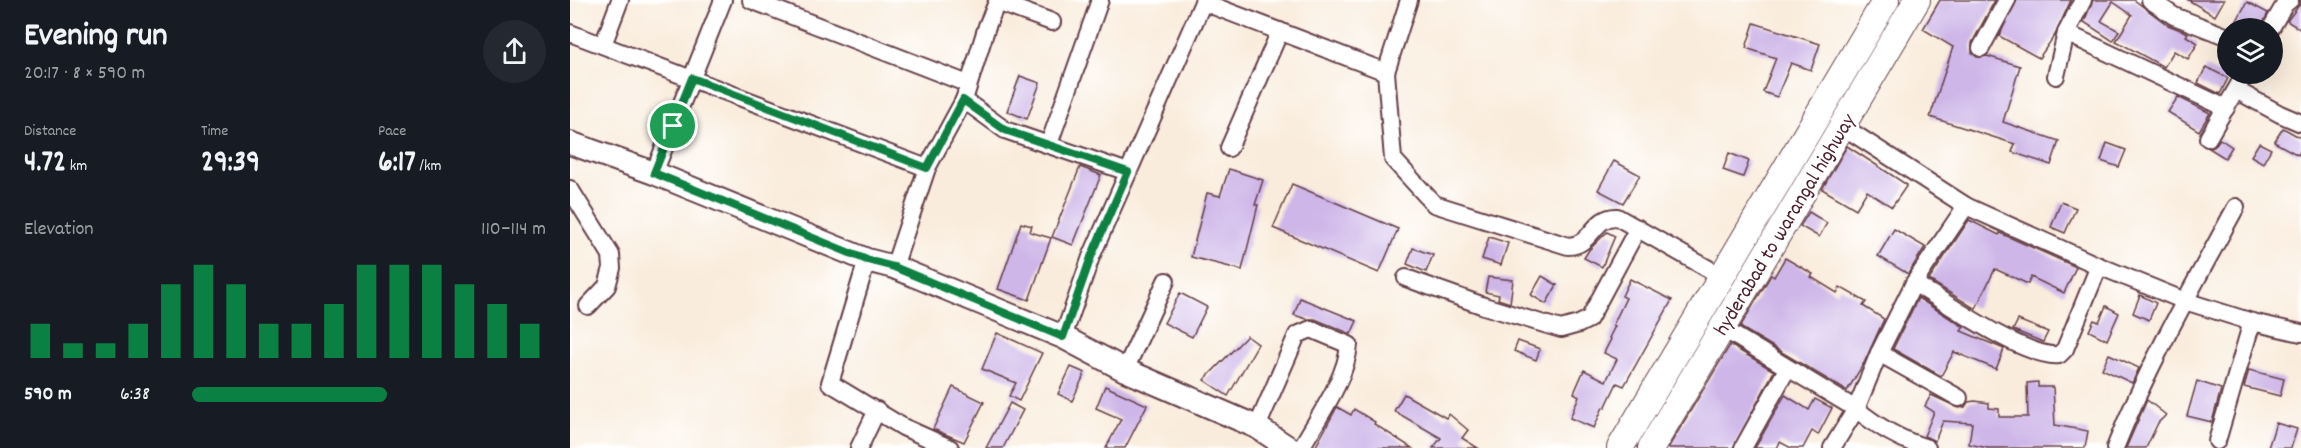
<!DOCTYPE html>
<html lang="en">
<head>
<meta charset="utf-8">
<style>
	:root { --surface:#171b24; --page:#242831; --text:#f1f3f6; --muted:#9ea1a6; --accent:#0b8043 }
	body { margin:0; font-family:Dekko,sans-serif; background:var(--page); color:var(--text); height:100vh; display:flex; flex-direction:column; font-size:22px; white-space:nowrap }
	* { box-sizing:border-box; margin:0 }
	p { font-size:20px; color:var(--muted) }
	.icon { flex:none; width:33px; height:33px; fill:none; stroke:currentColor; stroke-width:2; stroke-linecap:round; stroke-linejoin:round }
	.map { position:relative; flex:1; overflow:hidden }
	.drawer { display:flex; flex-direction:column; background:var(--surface); width:570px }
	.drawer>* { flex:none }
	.controls { position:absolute; left:1647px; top:18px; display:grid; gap:12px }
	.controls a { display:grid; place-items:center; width:66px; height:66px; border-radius:50%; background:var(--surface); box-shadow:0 6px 24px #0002; font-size:30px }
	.pin { position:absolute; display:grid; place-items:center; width:51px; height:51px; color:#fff; margin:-26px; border:3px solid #fff; border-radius:50%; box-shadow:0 2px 6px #0007 }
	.round { display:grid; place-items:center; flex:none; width:63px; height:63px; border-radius:32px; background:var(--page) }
	.head { display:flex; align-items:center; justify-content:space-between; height:102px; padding:0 24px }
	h1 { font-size:33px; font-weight:700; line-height:45px }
	.metrics { display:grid; grid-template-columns:repeat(3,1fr); gap:9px; height:102px; padding:6px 24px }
	.metrics div { display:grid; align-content:center }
	.metrics b { font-size:30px; font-weight:700 }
	.metrics small { font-size:16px; font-weight:400 }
	.metrics p { font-size:16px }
	.chart { height:168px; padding:12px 24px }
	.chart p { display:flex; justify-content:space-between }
	.chart svg { width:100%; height:108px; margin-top:6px; stroke:var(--accent); stroke-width:6 }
	ul { padding:0 24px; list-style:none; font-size:20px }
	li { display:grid; grid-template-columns:96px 72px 1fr; align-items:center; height:45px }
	li i { height:15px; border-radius:8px; background:var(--accent) }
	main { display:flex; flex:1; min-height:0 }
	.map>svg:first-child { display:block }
	.building { fill:#ceb6e8 }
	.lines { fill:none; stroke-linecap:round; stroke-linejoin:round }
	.street-casing { stroke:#643e46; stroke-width:20 }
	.secondary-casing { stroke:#643e46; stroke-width:26 }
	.primary-casing { stroke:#643e46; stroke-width:28 }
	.street { stroke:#fff; stroke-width:16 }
	.secondary { stroke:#fff; stroke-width:22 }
	.primary { stroke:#fff; stroke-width:26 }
	.route-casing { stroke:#fff; stroke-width:12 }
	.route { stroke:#0b8043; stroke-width:8 }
	.labels { text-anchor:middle; stroke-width:6; stroke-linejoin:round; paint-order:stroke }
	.street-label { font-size:21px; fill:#4a1f2b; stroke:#fff }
</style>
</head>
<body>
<main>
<section class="drawer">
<div class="head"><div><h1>Evening run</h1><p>20:17 · 8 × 590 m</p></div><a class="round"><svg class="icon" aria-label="share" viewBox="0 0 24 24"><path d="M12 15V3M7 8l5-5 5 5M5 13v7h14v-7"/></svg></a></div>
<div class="metrics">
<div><p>Distance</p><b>4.72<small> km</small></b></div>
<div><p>Time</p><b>29:39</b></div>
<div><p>Pace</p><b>6:17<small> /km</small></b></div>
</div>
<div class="chart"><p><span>Elevation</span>110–114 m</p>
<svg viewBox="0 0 160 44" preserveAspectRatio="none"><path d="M5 44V30M15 44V38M25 44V38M35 44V30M45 44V14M55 44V6M65 44V14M75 44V30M85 44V30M95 44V22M105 44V6M115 44V6M125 44V6M135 44V14M145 44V22M155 44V30"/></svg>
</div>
<ul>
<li><b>590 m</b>6:38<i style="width:55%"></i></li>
</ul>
</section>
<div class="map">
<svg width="1731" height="448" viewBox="0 0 1731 448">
	<rect width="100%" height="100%" fill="#fff"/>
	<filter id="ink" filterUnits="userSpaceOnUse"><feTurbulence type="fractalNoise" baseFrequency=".0167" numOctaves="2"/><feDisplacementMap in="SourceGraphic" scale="12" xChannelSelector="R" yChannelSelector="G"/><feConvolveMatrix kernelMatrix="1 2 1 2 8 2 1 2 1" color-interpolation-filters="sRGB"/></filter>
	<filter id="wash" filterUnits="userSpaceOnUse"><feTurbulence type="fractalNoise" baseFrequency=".008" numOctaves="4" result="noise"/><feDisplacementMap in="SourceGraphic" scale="24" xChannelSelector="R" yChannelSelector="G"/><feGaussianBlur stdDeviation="1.35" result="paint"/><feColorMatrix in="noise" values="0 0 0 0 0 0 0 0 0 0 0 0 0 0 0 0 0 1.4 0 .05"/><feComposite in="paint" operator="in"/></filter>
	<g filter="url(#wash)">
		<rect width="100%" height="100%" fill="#f9ecdc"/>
		<g id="blocks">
			<g class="building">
				<polygon points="1370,0 1425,0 1402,43 1402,53 1407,57 1417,56 1450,66 1433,122 1489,141 1481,165 1442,152 1445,144 1360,117 1383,47 1353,29"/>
				<polygon points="1447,0 1501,0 1485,35 1469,58 1429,36"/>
				<polygon points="1523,0 1564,0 1598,25 1618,33 1616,36 1628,43 1618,59 1604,51 1594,67 1546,41 1562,15 1543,2 1531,21 1549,31 1543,41 1514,22"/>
				<polygon points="1618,0 1654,0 1645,16"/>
				<polygon points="1730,0 1731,0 1731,30 1717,21 1730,4"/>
				<polygon points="1677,2 1698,13 1691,28 1673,28 1665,24"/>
				<polygon points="1184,23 1250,44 1241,70 1221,63 1207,97 1193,92 1206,58 1176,48"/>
				<polygon points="1636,67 1658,78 1650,94 1628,83"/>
				<polygon points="450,76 470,83 457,119 437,111"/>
				<polygon points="1608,97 1640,113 1629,131 1598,112"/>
				<polygon points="1713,128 1731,138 1731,150 1728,155 1704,142"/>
				<polygon points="1650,139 1662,147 1655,158 1639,148 1644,147"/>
				<polygon points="1537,143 1556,150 1549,167 1531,161"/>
				<polygon points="1689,143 1701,149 1693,163 1681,156"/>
				<polygon points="1277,146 1337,185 1322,207 1297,191 1286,209 1252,189"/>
				<polygon points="1159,153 1179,161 1173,177 1153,170"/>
				<polygon points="1044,161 1070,175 1053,203 1028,190"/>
				<polygon points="510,167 531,175 503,245 482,237"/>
				<polygon points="659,169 693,180 685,205 688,205 672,270 621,257 637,193 650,196"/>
				<polygon points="722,184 828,229 809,273 703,228"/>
				<polygon points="1491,202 1506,208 1495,233 1481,227"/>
				<polygon points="1239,212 1257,223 1249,237 1230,226"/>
				<polygon points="1399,220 1429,235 1430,233 1506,267 1494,293 1461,277 1458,284 1425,269 1406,308 1404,308 1359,280"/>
				<polygon points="451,223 462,226 460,232 481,238 459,300 428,289"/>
				<polygon points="1324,229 1355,247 1338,274 1308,256"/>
				<polygon points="1037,232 1045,236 1032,267 1014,258 1019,250"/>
				<polygon points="919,237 938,243 931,265 912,259"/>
				<polygon points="843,248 863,255 856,272 837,264"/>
				<polygon points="1215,258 1243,274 1241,277 1267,293 1270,287 1296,302 1293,306 1314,319 1294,363 1277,391 1170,327 1201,275 1204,277"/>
				<polygon points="972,276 987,285 976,304 961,295"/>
				<polygon points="918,277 943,280 940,303 928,299 929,295 915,292"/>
				<polygon points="1060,279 1102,300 1054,386 1047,383 1035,408 1033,407 1024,428 1000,418 1009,396 1004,393 1014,370 1036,381 1047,359 1034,353 1041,339 1039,338 1045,326 1043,325 1056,298 1052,296"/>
				<polygon points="610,293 637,307 622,337 594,323"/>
				<polygon points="1570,295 1586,303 1579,320 1563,313"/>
				<polygon points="730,298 787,321 781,334 745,319 737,319 724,315"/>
				<polygon points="1348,298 1394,327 1391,331 1434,349 1426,369 1384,352 1371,376 1323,349"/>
				<polygon points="1536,306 1549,313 1537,340 1519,331 1524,320 1529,322"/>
				<polygon points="1448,320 1478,332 1473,342 1443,330"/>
				<polygon points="427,333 472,353 449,401 439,396 446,383 412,369"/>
				<polygon points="677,336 688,344 658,396 634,380"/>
				<polygon points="948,341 970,349 966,360 944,351"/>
				<polygon points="1160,345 1204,371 1163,448 1098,448"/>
				<polygon points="1539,354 1569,368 1562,383 1532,369"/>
				<polygon points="501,367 515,373 502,401 488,394"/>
				<polygon points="1679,370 1714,379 1710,396 1674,387"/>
				<polygon points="1627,381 1651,389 1642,422 1617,416"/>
				<polygon points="1468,382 1468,387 1483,387 1485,425 1518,431 1515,448 1418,448 1399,444 1402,423 1373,421 1365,441 1354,436 1364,412 1355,406 1361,395 1389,408 1395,407 1398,402 1405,401 1419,403 1419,408 1429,409 1429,417 1458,417 1457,383"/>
				<polygon points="535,386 577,405 555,448 536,448 551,419 526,408"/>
				<polygon points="383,387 414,402 394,442 363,429"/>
				<polygon points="834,394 876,418 879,414 898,430 892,438 908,448 863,448 871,438 824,411"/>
				<polygon points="1215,395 1239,410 1245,399 1262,408 1248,435 1242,431 1233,448 1221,448 1210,442 1207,448 1185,448"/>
				<polygon points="1577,400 1596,415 1588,423 1576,448 1556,448"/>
				<polygon points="440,403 453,410 433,448 416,448"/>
				<polygon points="767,407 781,415 784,409 805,422 804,424 842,448 745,448"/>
				<polygon points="1706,423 1727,429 1721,448 1698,448"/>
			</g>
		</g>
	</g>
	<g filter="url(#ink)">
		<use href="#blocks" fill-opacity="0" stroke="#643e46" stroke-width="1.5"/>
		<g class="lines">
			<defs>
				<g id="street">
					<polyline points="181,0 398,84"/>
					<path d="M839,0l-23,72 7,87 41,45 134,42c24,0 25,-30 49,-29l104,59"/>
					<polyline points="1580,0 1604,16 1658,37"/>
					<polyline points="427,2 482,22"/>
					<polyline points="633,2 816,72"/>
					<polyline points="1701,28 1715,4 1720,0"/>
					<polyline points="0,33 357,168"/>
					<polyline points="1496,33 1656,108"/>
					<polyline points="33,45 50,0"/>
					<polyline points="1411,48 1437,0"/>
					<polyline points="1486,76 1496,33 1513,0"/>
					<polyline points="1666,90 1710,114 1731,123"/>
					<polyline points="394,100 435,130 558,172"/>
					<polyline points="1272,126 1396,206 1529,266 1615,301 1682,322 1731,333"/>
					<polyline points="1638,138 1675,74"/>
					<polyline points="479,144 530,0"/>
					<polyline points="659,148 710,31"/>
					<polyline points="84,173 153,0"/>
					<polyline points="0,189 41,255 42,268 37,286 18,306"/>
					<polyline points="297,260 260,383 333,427 380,448"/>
					<polyline points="324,267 357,168 394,100 417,26 428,0"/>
					<polyline points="836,278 914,306 991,329 1009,324 1019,319 1068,228"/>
					<path d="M1344,283c31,19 112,76 145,72l6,-6 34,-83"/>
					<polyline points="1152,328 1286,409 1262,448"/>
					<polyline points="493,337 521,257 634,0"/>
					<polyline points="1309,353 1389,398"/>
					<polyline points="555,370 596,281"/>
					<path d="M687,427l40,-92 14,-6 38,16c-3,35 -31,72 -48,103"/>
					<polyline points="1647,441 1682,322"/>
					<polyline points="289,448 307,410"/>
					<polyline points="1173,448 1217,369"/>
					<path d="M1357,448c-27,-8 -49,-21 -71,-39l23,-56 35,-70 52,-77"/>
					<path d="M1545,448c33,-83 78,-162 121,-241"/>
				</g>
				<polyline id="secondary" points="0,143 84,173 297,260 324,267 493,337 555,370 687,427 719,448"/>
				<g id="primary">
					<polyline points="1050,448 1316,0"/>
					<polyline points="1081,448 1347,0"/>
				</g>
			</defs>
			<use href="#street" class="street-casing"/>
			<use href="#secondary" class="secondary-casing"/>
			<use href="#primary" class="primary-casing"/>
			<use href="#street" class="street"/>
			<use href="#secondary" class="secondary"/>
			<use href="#primary" class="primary"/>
		</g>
	</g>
	<g class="lines" filter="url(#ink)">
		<defs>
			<polygon id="route" points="122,78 357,168 393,100 435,130 558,172 521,257 493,337 324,267 297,260 84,173"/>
		</defs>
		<use href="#route" class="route-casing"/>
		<use href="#route" class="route"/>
	</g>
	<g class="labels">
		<g class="street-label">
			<text transform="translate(1214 224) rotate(-59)" y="7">hyderabad to warangal highway</text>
		</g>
	</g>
</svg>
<div class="controls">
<a><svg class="icon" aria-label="layers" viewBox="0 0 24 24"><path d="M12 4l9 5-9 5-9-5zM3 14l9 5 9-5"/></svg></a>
</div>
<div class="pin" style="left:103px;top:126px;background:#1e9e55"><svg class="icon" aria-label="arrive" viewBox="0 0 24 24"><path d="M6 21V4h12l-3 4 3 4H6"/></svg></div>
</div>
</main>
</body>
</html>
